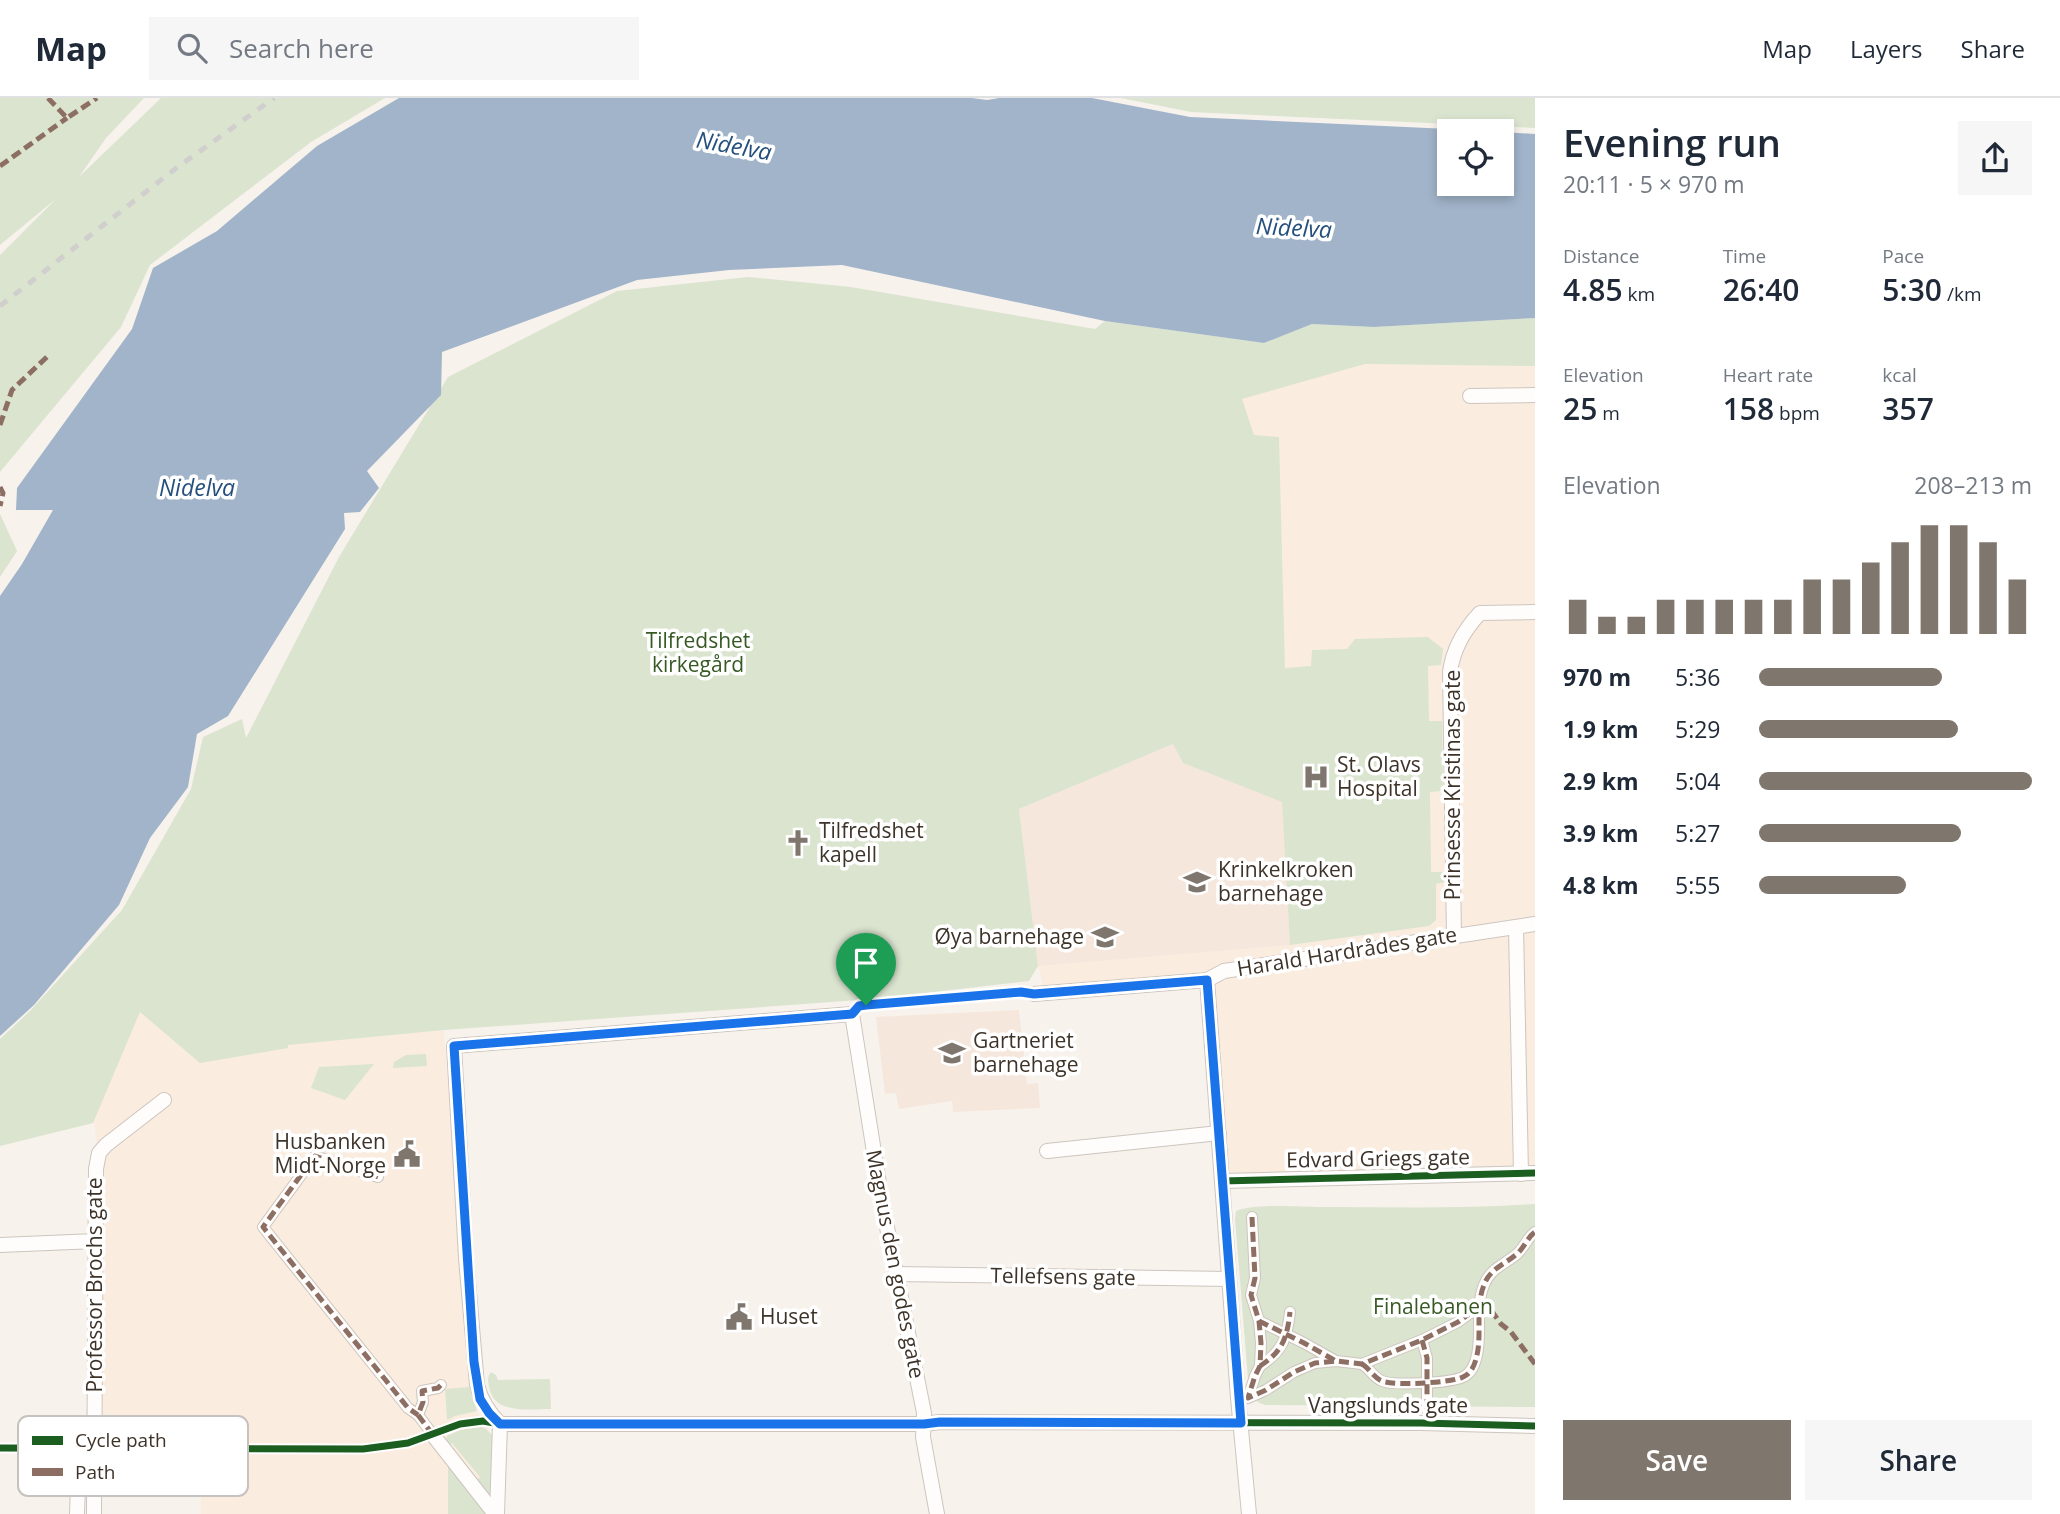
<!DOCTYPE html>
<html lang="en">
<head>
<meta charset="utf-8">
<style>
	:root { --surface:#fff; --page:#f6f6f7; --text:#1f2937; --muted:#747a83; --line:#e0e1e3; --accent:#7f766e }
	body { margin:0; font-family:"Open Sans",sans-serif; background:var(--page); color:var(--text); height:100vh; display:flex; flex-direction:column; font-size:26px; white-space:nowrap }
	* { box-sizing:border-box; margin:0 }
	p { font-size:23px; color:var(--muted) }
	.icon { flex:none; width:38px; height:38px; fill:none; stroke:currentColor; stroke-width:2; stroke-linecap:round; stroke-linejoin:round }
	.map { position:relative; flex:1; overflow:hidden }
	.sheet { display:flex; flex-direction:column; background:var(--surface); width:525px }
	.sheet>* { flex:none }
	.controls { position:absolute; left:1437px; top:21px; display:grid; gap:14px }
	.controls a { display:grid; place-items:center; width:77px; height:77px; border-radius:0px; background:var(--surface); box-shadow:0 4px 10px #0003; font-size:35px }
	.pin { position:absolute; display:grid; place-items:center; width:60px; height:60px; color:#fff; margin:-72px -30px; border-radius:50% 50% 50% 0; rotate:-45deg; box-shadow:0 0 7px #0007 }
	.pin .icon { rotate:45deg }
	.round { display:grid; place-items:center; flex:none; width:74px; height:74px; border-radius:0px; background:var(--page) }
	.overview { display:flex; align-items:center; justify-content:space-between; height:119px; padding:0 28px }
	h1 { font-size:38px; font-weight:600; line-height:52px }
	.figures { display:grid; grid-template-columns:repeat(3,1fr); gap:10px; height:119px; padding:7px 28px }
	.figures div { display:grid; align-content:center }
	.figures b { font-size:30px; font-weight:600 }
	.figures small { font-size:19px; font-weight:400 }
	.figures p { font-size:19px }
	.chart { height:196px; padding:14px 28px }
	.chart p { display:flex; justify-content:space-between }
	.chart svg { width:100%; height:126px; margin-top:7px; stroke:var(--accent); stroke-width:6 }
	.primary-button { display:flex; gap:14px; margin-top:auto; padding:14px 28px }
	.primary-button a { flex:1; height:80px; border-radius:0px; background:var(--accent); color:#fff; font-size:28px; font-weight:600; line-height:80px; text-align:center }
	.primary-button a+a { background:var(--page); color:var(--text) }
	ul { padding:0 28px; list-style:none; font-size:23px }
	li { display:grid; grid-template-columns:112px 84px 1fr; align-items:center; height:52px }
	li i { height:18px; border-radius:9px; background:var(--accent) }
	header { display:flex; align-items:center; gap:42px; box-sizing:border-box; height:98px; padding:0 35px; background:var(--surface); border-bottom:2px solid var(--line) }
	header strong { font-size:33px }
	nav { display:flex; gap:38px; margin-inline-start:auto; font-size:24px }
	.search { width:490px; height:63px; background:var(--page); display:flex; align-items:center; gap:18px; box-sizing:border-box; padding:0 24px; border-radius:0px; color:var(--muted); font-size:26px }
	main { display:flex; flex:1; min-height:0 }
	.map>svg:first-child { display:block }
	.built { fill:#fbece0 }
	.education { fill:#f6e7dd }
	.green { fill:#dae4cf }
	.water { fill:#a1b4c9 }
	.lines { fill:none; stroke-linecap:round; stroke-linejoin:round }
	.pedestrian-casing { stroke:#cdc5be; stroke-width:12 }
	.minor-casing { stroke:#cdc5be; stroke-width:16 }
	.pedestrian { stroke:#fefdfc; stroke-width:10 }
	.minor { stroke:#fefdfc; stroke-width:14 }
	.rail { stroke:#d1cfce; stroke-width:5; stroke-dasharray:9 9; stroke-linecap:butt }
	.quiet { stroke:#8d6e63; stroke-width:5; stroke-dasharray:10 5; stroke-linecap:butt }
	.cycleway-casing { stroke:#fff; stroke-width:11 }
	.cycleway { stroke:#1b5e20; stroke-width:7 }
	.route-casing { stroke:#fff; stroke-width:14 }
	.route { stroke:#1a73e8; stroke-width:9 }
	.labels { text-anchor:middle; stroke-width:7; stroke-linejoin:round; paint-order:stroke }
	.park-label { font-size:21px; fill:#375924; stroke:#fff }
	.poi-label { font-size:21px; fill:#3e3329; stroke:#fff; text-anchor:start }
	.street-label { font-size:21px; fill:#3e3329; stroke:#fff }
	.water-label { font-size:23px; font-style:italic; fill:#254f7c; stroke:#fff }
	.key { fill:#fff; stroke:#c5c2bf; stroke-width:2 }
	.key-label { font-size:19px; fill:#3e3329 }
</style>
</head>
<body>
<header>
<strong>Map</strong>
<div class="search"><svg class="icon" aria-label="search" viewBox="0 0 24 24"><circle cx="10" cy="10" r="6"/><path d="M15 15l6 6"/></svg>Search here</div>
<nav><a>Map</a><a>Layers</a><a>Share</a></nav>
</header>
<main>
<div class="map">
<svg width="1535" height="1416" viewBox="0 0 1535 1416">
	<rect width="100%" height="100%" fill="#f8f2ed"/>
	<g class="built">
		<polygon points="1365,266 1535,268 1535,1075 1222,1083 1207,883 1045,895 1038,868 1173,646 1285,570 1279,340 1254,337 1241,300"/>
		<polygon points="152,892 196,955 444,932 469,1289 477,1313 492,1337 489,1416 201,1416 201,1349 103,1348 102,1098 89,978"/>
	</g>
	<g class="education">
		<polygon points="1173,646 1183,665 1282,704 1290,847 1038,868 1019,711"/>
		<polygon points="1019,912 1027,986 1038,985 1040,1010 953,1014 952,1003 899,1011 896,995 885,996 876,919"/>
	</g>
	<g class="green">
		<polygon points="0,0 144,0 106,40 79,79 161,0 385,0 311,44 150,167 121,229 0,374 0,157 57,100 0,147"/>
		<polygon points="1121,0 1535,0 1535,30 1191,14"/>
		<polygon points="748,179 851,189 1095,231 1105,223 1264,245 1312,226 1374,229 1535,220 1535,268 1365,266 1242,301 1254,337 1279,339 1285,570 1311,568 1312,552 1347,551 1355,541 1428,539 1443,551 1441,567 1428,568 1429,623 1442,623 1443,693 1430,694 1431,774 1444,774 1445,784 1436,786 1436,822 1429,828 1290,847 1282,704 1183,665 1173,646 1019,711 1038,868 1029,883 873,901 444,932 288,947 288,950 200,965 140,914 93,1025 0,1048 0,941 30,913 122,812 191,691 203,639 242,621 246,640 339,459 448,279 617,193"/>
		<polygon points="0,416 17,453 0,479"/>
		<polygon points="426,956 427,968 393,970 394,964 406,957"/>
		<polygon points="374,966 345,1002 311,990 319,969"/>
		<path d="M1535,1106v203l-270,-2c-9,-3 -12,-6 -16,-14l-14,-172 1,-8c19,-8 64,-4 85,-4 72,0 143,2 214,-3z"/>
		<path d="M491,1274l5,3 2,5 52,-1 1,30c-22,0 -57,6 -62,-22 -1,-7 -2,-10 2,-15z"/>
		<polygon points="469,1289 477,1313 455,1318 447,1322 445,1291"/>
		<polygon points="481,1329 486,1331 492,1337 490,1402 475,1384 480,1379 452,1345 447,1348 447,1338 460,1332"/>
		<polygon points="448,1366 488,1416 448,1416"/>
	</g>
	<polygon class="water" points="399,0 972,0 987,2 999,0 1092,0 1190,19 1492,33 1449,33 1449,86 1502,86 1502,34 1535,36 1535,220 1374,229 1312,226 1264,245 1105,223 842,167 729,172 637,182 442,254 441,297 367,373 379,390 360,414 344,415 345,431 228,618 197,636 188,689 150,740 119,807 34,907 0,938 0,498 22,466 53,412 16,412 17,390 132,231 153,170 217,133 317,48"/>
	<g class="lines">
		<defs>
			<g id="pedestrian">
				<polyline points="378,1079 315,1058 263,1129 408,1310 418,1317"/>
				<polyline points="1252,1119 1255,1180 1251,1197 1259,1223 1261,1245 1260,1268 1255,1278 1248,1300 1266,1292 1294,1274 1315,1265 1336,1263 1362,1266 1422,1242 1458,1224 1473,1213 1480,1213"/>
				<polyline points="1259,1223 1304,1245 1336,1263"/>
				<polyline points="1422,1242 1427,1260 1427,1312"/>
				<path d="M1362,1266c7,4 12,14 20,17 13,5 68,2 81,-4 9,-4 12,-13 14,-22 5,-22 -2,-48 7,-70 6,-17 22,-21 34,-32 7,-7 10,-16 17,-21"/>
				<path d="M1260,1268c23,-15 27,-28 30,-54"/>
				<polyline points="433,1337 418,1317 423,1304 422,1293 438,1290 441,1287"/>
			</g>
			<g id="minor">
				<polyline points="1470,298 1535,297"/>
				<polyline points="1516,829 1521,1076"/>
				<path d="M1454,838l-4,-264c3,-23 14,-42 30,-59l55,-1"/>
				<polyline points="1207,882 1238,1300 1249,1416"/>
				<polyline points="1034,896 1207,882 1224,873 1535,826"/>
				<polyline points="1047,1053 1219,1035"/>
				<polyline points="1222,1083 1535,1075"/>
				<polyline points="0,1147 96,1143"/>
				<polyline points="896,1176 1229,1181"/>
				<polyline points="500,1326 924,1326 940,1324 1421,1325 1535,1328"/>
				<polyline points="433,1337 495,1416"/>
				<polyline points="77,1416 78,1387 93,1364"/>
				<polyline points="94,1416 96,1071 99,1055 106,1047 164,1002"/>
				<path d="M497,1416l3,-90c-12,-12 -19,-23 -23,-39l-11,-127 -12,-212 398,-32 30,188 42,211 -1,24 14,77"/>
			</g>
		</defs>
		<use href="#pedestrian" class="pedestrian-casing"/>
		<use href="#minor" class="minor-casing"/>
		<use href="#pedestrian" class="pedestrian"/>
		<use href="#minor" class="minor"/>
		<polyline class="rail" points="0,208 175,71 274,0"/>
		<g class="quiet">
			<polyline points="48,0 67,20 97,0"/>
			<polyline points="0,68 67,20"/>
			<polyline points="0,327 12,292 50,256"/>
			<polyline points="0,389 3,395 0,408"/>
			<polyline points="378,1079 315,1058 263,1129 408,1310 418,1317"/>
			<polyline points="1252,1119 1255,1180 1251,1197 1259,1223 1261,1245 1260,1268 1255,1278 1248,1300 1266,1292 1294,1274 1315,1265 1336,1263 1362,1266 1422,1242 1458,1224 1473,1213 1491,1212 1501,1226 1511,1234 1535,1266"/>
			<polyline points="1259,1223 1304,1245 1336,1263"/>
			<polyline points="1422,1242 1427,1260 1427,1312"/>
			<path d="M1362,1266c7,4 12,14 20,17 13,5 68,2 81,-4 9,-4 12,-13 14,-22 5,-22 -2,-48 7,-70 6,-17 22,-21 34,-32 7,-7 10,-16 17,-21"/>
			<path d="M1260,1268c23,-15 27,-28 30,-54"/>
			<polyline points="433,1337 418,1317 423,1304 422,1293 438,1290 441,1287"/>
		</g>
		<defs>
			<g id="cycleway">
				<polyline points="852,916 859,907 1021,894 1034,896"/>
				<polyline points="1241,1325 1222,1083 1535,1075"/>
				<polyline points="0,1350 363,1351 408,1345 460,1326 483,1323 500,1326 924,1326 940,1324 1421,1325 1535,1328"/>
			</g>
		</defs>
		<use href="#cycleway" class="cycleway-casing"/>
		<use href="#cycleway" class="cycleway"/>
	</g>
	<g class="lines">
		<defs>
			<polygon id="route" points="1207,882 1241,1325 940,1324 924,1326 500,1326 489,1315 480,1301 474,1264 454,948 852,916 859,908 866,907 1021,894 1034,896"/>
		</defs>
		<use href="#route" class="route-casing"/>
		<use href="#route" class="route"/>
	</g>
	<defs>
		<symbol id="hospital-bare" viewBox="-9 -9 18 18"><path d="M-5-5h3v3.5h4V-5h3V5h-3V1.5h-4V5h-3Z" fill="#7f766e" stroke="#fff" stroke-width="2.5" paint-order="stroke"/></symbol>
		<symbol id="church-bare" viewBox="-9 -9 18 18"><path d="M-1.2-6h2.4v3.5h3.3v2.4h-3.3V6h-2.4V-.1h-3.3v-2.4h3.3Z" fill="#7f766e" stroke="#fff" stroke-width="2.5" paint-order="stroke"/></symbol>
		<symbol id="school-bare" viewBox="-9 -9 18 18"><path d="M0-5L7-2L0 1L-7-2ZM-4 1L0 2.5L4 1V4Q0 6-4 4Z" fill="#7f766e" stroke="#fff" stroke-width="2.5" paint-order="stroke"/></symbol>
		<symbol id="civic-bare" viewBox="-9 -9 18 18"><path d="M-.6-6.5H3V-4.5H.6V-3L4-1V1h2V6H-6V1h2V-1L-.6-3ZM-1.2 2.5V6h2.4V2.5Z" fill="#7f766e" stroke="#fff" stroke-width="2.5" paint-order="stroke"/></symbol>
	</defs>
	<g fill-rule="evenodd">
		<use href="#hospital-bare" x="1297" y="660" width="38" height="38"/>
		<use href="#church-bare" x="779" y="726" width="38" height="38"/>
		<use href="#school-bare" x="1178" y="765" width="38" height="38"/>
		<use href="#school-bare" x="1086" y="820" width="38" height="38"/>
		<use href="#school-bare" x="933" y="936" width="38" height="38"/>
		<use href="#civic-bare" x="388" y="1037" width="38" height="38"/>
		<use href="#civic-bare" x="720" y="1200" width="38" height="38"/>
	</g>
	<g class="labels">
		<g class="park-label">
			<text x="698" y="550">Tilfredshet<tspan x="698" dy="24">kirkegård</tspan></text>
			<text x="1433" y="1216">Finalebanen</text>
		</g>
		<g class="poi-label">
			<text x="1337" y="674">St. Olavs<tspan x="1337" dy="24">Hospital</tspan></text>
			<text x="819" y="740">Tilfredshet<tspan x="819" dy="24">kapell</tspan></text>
			<text x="1218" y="779">Krinkelkroken<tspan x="1218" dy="24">barnehage</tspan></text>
			<text x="1084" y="846" text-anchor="end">Øya barnehage</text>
			<text x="973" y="950">Gartneriet<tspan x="973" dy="24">barnehage</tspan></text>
			<text x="386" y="1051" text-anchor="end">Husbanken<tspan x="386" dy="24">Midt-Norge</tspan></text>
			<text x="760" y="1226">Huset</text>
		</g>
		<g class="street-label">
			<text transform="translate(1453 687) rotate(-90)" y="7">Prinsesse Kristinas gate</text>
			<text transform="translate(1347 854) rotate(-9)" y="7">Harald Hardrådes gate</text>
			<text transform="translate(1378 1061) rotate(-1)" y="7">Edvard Griegs gate</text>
			<text transform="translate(895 1166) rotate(79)" y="7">Magnus den godes gate</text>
			<text transform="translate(1063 1179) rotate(1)" y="7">Tellefsens gate</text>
			<text transform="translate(95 1187) rotate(-90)" y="7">Professor Brochs gate</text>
			<text x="1388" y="1315">Vangslunds gate</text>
		</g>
		<g class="water-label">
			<text transform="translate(734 48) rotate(10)" y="8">Nidelva</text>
			<text transform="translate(1294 130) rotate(3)" y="8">Nidelva</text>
			<text x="197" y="398">Nidelva</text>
		</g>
	</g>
	<rect x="18" y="1318" width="230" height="80" rx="10" class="key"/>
	<rect x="32" y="1338" width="31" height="9" fill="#1b5e20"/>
	<rect x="32" y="1370" width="31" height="8" fill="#8d6e63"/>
	<g class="key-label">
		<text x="75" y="1349">Cycle path</text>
		<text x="75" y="1381">Path</text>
	</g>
</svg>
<div class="controls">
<a><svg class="icon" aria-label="locate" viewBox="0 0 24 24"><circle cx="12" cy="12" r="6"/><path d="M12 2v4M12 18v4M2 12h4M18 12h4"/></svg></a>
</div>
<div class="pin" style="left:866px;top:907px;background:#1e9e55"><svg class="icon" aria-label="arrive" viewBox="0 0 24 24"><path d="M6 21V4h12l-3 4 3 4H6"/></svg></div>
</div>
<section class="sheet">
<div class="overview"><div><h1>Evening run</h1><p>20:11 · 5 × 970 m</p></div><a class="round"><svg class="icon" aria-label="share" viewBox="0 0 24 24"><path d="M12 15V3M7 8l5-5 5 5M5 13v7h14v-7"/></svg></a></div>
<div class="figures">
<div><p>Distance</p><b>4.85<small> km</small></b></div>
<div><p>Time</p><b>26:40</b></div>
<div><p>Pace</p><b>5:30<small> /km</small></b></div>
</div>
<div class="figures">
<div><p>Elevation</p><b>25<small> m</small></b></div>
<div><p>Heart rate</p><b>158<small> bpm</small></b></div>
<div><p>kcal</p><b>357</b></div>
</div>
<div class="chart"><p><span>Elevation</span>208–213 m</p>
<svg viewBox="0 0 160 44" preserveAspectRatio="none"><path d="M5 44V32M15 44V38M25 44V38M35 44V32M45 44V32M55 44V32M65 44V32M75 44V32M85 44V25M95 44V25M105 44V19M115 44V12M125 44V6M135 44V6M145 44V12M155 44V25"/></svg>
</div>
<ul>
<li><b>970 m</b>5:36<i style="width:67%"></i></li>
<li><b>1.9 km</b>5:29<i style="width:73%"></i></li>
<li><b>2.9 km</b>5:04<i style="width:100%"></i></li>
<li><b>3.9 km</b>5:27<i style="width:74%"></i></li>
<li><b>4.8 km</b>5:55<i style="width:54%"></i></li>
</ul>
<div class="primary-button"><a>Save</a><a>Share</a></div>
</section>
</main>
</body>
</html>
